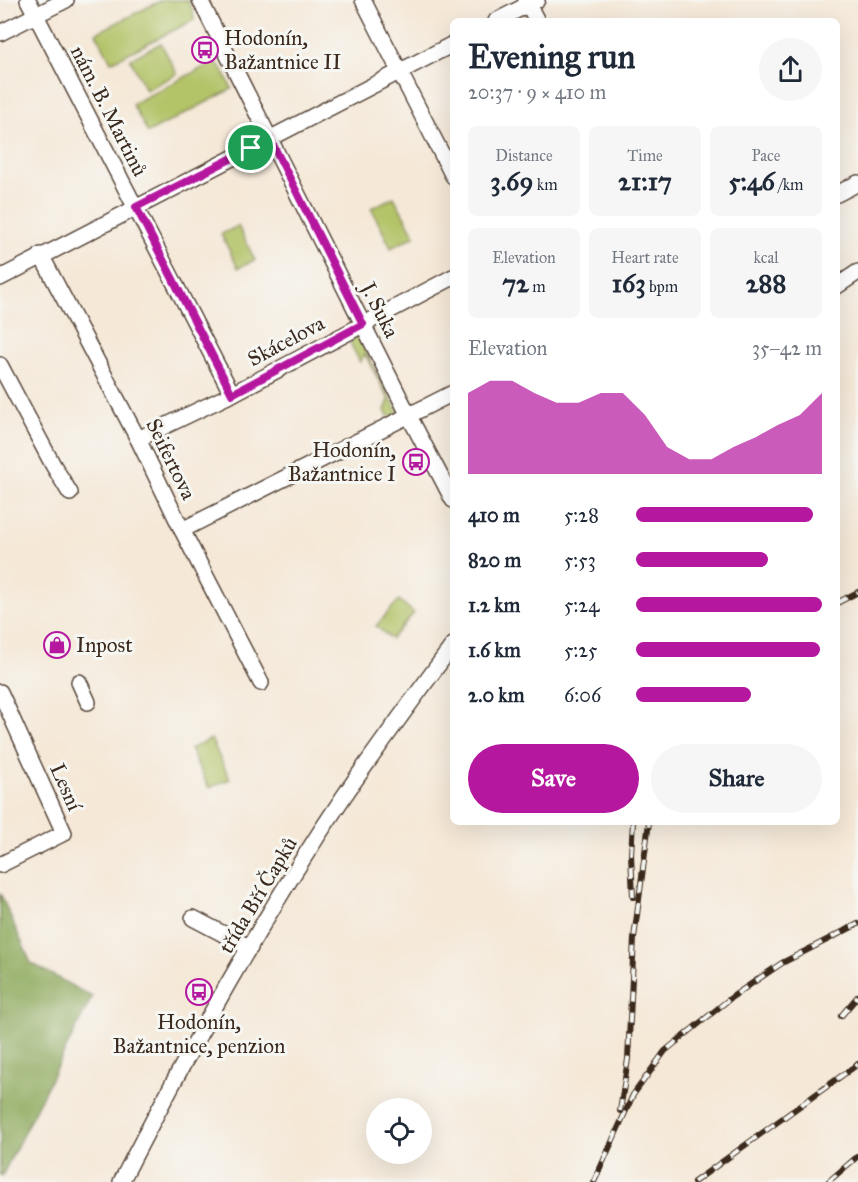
<!DOCTYPE html>
<html lang="en">
<head>
<meta charset="utf-8">
<style>
	:root { --surface:#fff; --page:#f6f6f7; --text:#1f2937; --muted:#747a83; --accent:#b5179e }
	body { margin:0; font-family:"IM FELL Great Primer",serif; background:var(--page); color:var(--text); height:100vh; display:flex; flex-direction:column; font-size:22px; white-space:nowrap }
	* { box-sizing:border-box; margin:0 }
	p { font-size:20px; color:var(--muted) }
	.icon { flex:none; width:33px; height:33px; fill:none; stroke:currentColor; stroke-width:2; stroke-linecap:round; stroke-linejoin:round }
	.map { position:relative; flex:1; overflow:hidden }
	.sheet { position:absolute; left:450px; top:18px; width:390px; height:807px; display:flex; flex-direction:column; background:var(--surface); border-radius:9px; box-shadow:0 6px 24px #0002 }
	.sheet>* { flex:none }
	.fabs { position:absolute; left:366px; top:1098px; display:grid; gap:12px }
	.fabs a { display:grid; place-items:center; width:66px; height:66px; border-radius:50%; background:var(--surface); box-shadow:0 6px 24px #0002; font-size:30px }
	.pin { position:absolute; display:grid; place-items:center; width:51px; height:51px; color:#fff; margin:-26px; border:3px solid #fff; border-radius:50%; box-shadow:0 2px 6px #0007 }
	.round { display:grid; place-items:center; flex:none; width:63px; height:63px; border-radius:32px; background:var(--page) }
	.overview { display:flex; align-items:center; justify-content:space-between; height:102px; padding:0 18px }
	h1 { font-size:33px; font-weight:700; line-height:45px }
	.figures { display:grid; grid-template-columns:repeat(3,1fr); gap:9px; height:102px; padding:6px 18px }
	.figures div { display:grid; align-content:center; border-radius:9px; background:var(--page); text-align:center }
	.figures b { font-size:26px; font-weight:700 }
	.figures small { font-size:16px; font-weight:400 }
	.figures p { font-size:16px }
	.chart { height:168px; padding:12px 18px }
	.chart p { display:flex; justify-content:space-between }
	.chart svg { width:100%; height:108px; margin-top:6px; fill:var(--accent); opacity:.7 }
	.action { display:flex; gap:12px; margin-top:auto; padding:12px 18px }
	.action a { flex:1; height:69px; border-radius:36px; background:var(--accent); color:#fff; font-size:24px; font-weight:700; line-height:69px; text-align:center }
	.action a+a { background:var(--page); color:var(--text) }
	ul { padding:0 18px; list-style:none; font-size:20px }
	li { display:grid; grid-template-columns:96px 72px 1fr; align-items:center; height:45px }
	li i { height:15px; border-radius:8px; background:var(--accent) }
	.map>svg:first-child { display:block }
	.green { fill:#b2c367; stroke:#767642; stroke-width:1.5 }
	.forest { fill:#8da95c; stroke:#646a3d; stroke-width:1.5 }
	.lines { fill:none; stroke-linecap:round; stroke-linejoin:round }
	.minor-casing { stroke:#57463a; stroke-width:18 }
	.minor { stroke:#fff; stroke-width:15 }
	.rail-casing { stroke:#3b2a1e; stroke-width:6 }
	.rail { stroke:#f6f6f2; stroke-width:4; stroke-dasharray:11; stroke-linecap:butt }
	.route-casing { stroke:#fff; stroke-width:12 }
	.route { stroke:#b5179e; stroke-width:8 }
	.labels { text-anchor:middle; stroke-width:6; stroke-linejoin:round; paint-order:stroke }
	.poi-label { font-size:21px; fill:#3b2a1e; stroke:#f6f6f2; text-anchor:start }
	.street-label { font-size:21px; fill:#3b2a1e; stroke:#f6f6f2 }
</style>
</head>
<body>
<div class="map">
<svg width="858" height="1182" viewBox="0 0 858 1182">
	<rect width="100%" height="100%" fill="#f6f6f2"/>
	<filter id="ink" filterUnits="userSpaceOnUse"><feTurbulence type="fractalNoise" baseFrequency=".0167" numOctaves="2"/><feDisplacementMap in="SourceGraphic" scale="12" xChannelSelector="R" yChannelSelector="G"/><feConvolveMatrix kernelMatrix="1 2 1 2 8 2 1 2 1" color-interpolation-filters="sRGB"/></filter>
	<filter id="wash" filterUnits="userSpaceOnUse"><feTurbulence type="fractalNoise" baseFrequency=".008" numOctaves="4" result="noise"/><feDisplacementMap in="SourceGraphic" scale="24" xChannelSelector="R" yChannelSelector="G"/><feGaussianBlur stdDeviation="1.35" result="paint"/><feColorMatrix in="noise" values="0 0 0 0 0 0 0 0 0 0 0 0 0 0 0 0 0 1.4 0 .05"/><feComposite in="paint" operator="in"/></filter>
	<g filter="url(#wash)">
		<rect width="100%" height="100%" fill="#f5e8d7"/>
		<g class="green">
			<polygon points="162,0 187,0 193,11 194,20 111,62 96,33"/>
			<polygon points="161,43 177,74 146,90 130,59"/>
			<polygon points="214,62 223,70 232,89 148,133 132,104"/>
			<polygon points="394,197 415,236 391,248 371,208"/>
			<polygon points="238,226 255,260 238,268 221,234"/>
			<polygon points="357,335 398,412 394,418 387,415 385,410 389,400 365,354 360,362 351,345 351,339"/>
			<polygon points="399,600 414,613 391,639 376,626"/>
			<polygon points="211,739 230,779 209,788 190,749"/>
		</g>
		<polygon class="forest" points="0,893 31,963 92,997 2,1176 0,1175"/>
	</g>
	<g filter="url(#ink)">
		<g class="lines">
			<defs>
				<g id="minor">
					<polyline points="28,0 232,394"/>
					<polyline points="200,0 409,416 453,500"/>
					<polyline points="363,0 453,176"/>
					<polyline points="526,0 537,21"/>
					<polyline points="496,21 537,0"/>
					<polyline points="0,33 66,0"/>
					<polyline points="837,194 858,183"/>
					<polyline points="41,255 138,439 182,530 261,683"/>
					<polyline points="0,278 453,44"/>
					<polyline points="837,286 858,272"/>
					<polyline points="0,365 53,465 70,493"/>
					<polyline points="138,439 232,394 453,277"/>
					<polyline points="182,530 453,393"/>
					<polyline points="79,682 88,702"/>
					<polyline points="0,692 64,833 0,865"/>
					<polyline points="193,918 250,948"/>
					<path d="M121,1182c68,-132 140,-263 223,-386 35,-51 72,-101 109,-151"/>
				</g>
			</defs>
			<use href="#minor" class="minor-casing"/>
			<use href="#minor" class="minor"/>
			<defs>
				<g id="rail">
					<polyline points="837,603 858,592"/>
					<polyline points="633,822 631,854 633,897"/>
					<polyline points="841,1016 858,996"/>
					<polyline points="620,1111 628,1059 634,938 649,822"/>
					<polyline points="594,1182 633,1095 665,1051 732,997 782,963 858,924"/>
					<polyline points="694,1182 858,1064"/>
					<polyline points="828,1182 858,1156"/>
				</g>
			</defs>
			<use href="#rail" class="rail-casing"/>
			<use href="#rail" class="rail"/>
		</g>
	</g>
	<g class="lines" filter="url(#ink)">
		<defs>
			<polygon id="route" points="270,139 363,324 232,394 136,207"/>
		</defs>
		<use href="#route" class="route-casing"/>
		<use href="#route" class="route"/>
	</g>
	<defs>
		<symbol id="bus-ring" viewBox="-11 -11 22 22"><circle r="9.5" fill="#f6f6f2" stroke="#b5179e" stroke-width="1.5"/><path d="M-5-6H5V4H4V6H2V4H-2V6H-4V4H-5ZM-3.5-4V0h7V-4ZM-3.5 1.2v1.5H-2V1.2ZM2 1.2v1.5H3.5V1.2Z" fill="#b5179e"/></symbol>
		<symbol id="shop-ring" viewBox="-11 -11 22 22"><circle r="9.5" fill="#f6f6f2" stroke="#b5179e" stroke-width="1.5"/><path d="M-5-2.5h2.3a2.7 3.5 0 0 1 5.4 0H5L5.5 6h-11ZM-1.5-2.5h3a1.5 2.3 0 0 0-3 0Z" fill="#b5179e"/></symbol>
	</defs>
	<g fill-rule="evenodd">
		<use href="#bus-ring" x="190" y="35" width="30" height="30"/>
		<use href="#bus-ring" x="401" y="447" width="30" height="30"/>
		<use href="#shop-ring" x="42" y="630" width="30" height="30"/>
		<use href="#bus-ring" x="184" y="977" width="30" height="30"/>
	</g>
	<g class="labels">
		<g class="poi-label">
			<text x="224" y="45">Hodonín,<tspan x="224" dy="24">Bažantnice II</tspan></text>
			<text x="396" y="457" text-anchor="end">Hodonín,<tspan x="396" dy="24">Bažantnice I</tspan></text>
			<text x="76" y="652">Inpost</text>
			<text x="199" y="1029" text-anchor="middle">Hodonín,<tspan x="199" dy="24">Bažantnice, penzion</tspan></text>
		</g>
		<g class="street-label">
			<text transform="translate(109 111) rotate(63)" y="7">nám. B. Martinů</text>
			<text transform="translate(380 310) rotate(63)" y="7">J. Suka</text>
			<text transform="translate(286 341) rotate(-28)" y="7">Skácelova</text>
			<text transform="translate(171 459) rotate(64)" y="7">Seifertova</text>
			<text transform="translate(66 787) rotate(66)" y="7">Lesní</text>
			<text transform="translate(258 895) rotate(-59)" y="7">třída Bří Čapků</text>
		</g>
	</g>
</svg>
<div class="fabs">
<a><svg class="icon" aria-label="locate" viewBox="0 0 24 24"><circle cx="12" cy="12" r="6"/><path d="M12 2v4M12 18v4M2 12h4M18 12h4"/></svg></a>
</div>
<div class="pin" style="left:251px;top:148px;background:#1e9e55"><svg class="icon" aria-label="arrive" viewBox="0 0 24 24"><path d="M6 21V4h12l-3 4 3 4H6"/></svg></div>
<section class="sheet">
<div class="overview"><div><h1>Evening run</h1><p>20:37 · 9 × 410 m</p></div><a class="round"><svg class="icon" aria-label="share" viewBox="0 0 24 24"><path d="M12 15V3M7 8l5-5 5 5M5 13v7h14v-7"/></svg></a></div>
<div class="figures">
<div><p>Distance</p><b>3.69<small> km</small></b></div>
<div><p>Time</p><b>21:17</b></div>
<div><p>Pace</p><b>5:46<small> /km</small></b></div>
</div>
<div class="figures">
<div><p>Elevation</p><b>72<small> m</small></b></div>
<div><p>Heart rate</p><b>163<small> bpm</small></b></div>
<div><p>kcal</p><b>288</b></div>
</div>
<div class="chart"><p><span>Elevation</span>35–42 m</p>
<svg viewBox="0 0 160 44" preserveAspectRatio="none"><path d="M0 44V11L10 6L20 6L30 11L40 15L50 15L60 11L70 11L80 20L90 33L100 38L110 38L120 33L130 29L140 24L150 20L160 11V44z"/></svg>
</div>
<ul>
<li><b>410 m</b>5:28<i style="width:95%"></i></li>
<li><b>820 m</b>5:53<i style="width:71%"></i></li>
<li><b>1.2 km</b>5:24<i style="width:100%"></i></li>
<li><b>1.6 km</b>5:25<i style="width:99%"></i></li>
<li><b>2.0 km</b>6:06<i style="width:62%"></i></li>
</ul>
<div class="action"><a>Save</a><a>Share</a></div>
</section>
</div>
</body>
</html>
